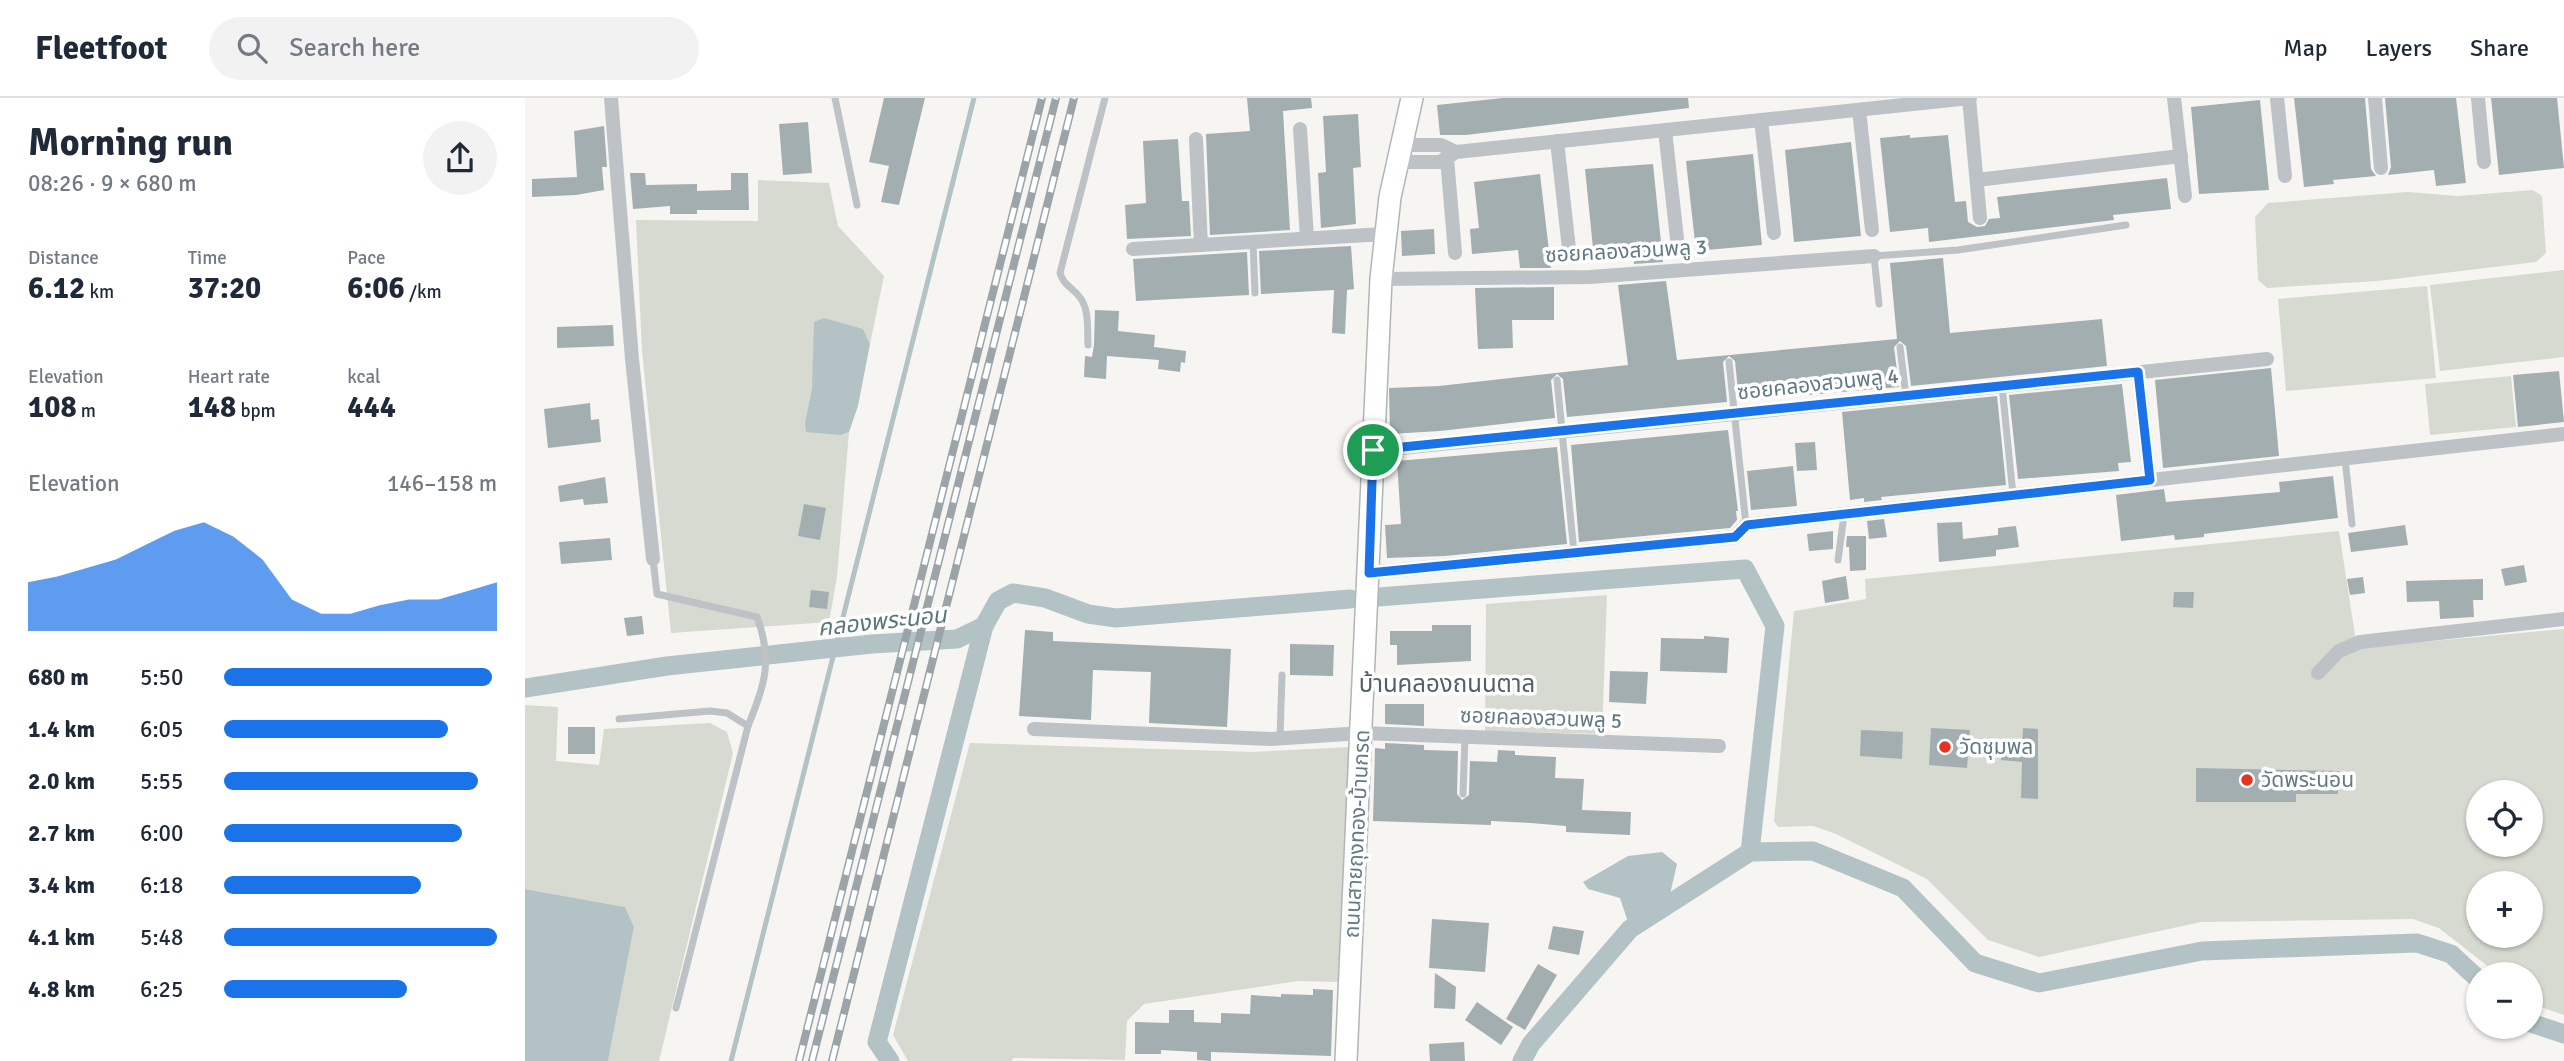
<!DOCTYPE html>
<html lang="en">
<head>
<meta charset="utf-8">
<style>
	:root { --surface:#fff; --page:#f2f2f3; --text:#1f2937; --muted:#747a83; --line:#e0e1e3; --accent:#1a73e8 }
	body { margin:0; font-family:Signika,"Noto Sans Thai",sans-serif; background:var(--page); color:var(--text); height:100vh; display:flex; flex-direction:column; font-size:26px; white-space:nowrap }
	* { box-sizing:border-box; margin:0 }
	p { font-size:23px; color:var(--muted) }
	.icon { flex:none; width:38px; height:38px; fill:none; stroke:currentColor; stroke-width:2; stroke-linecap:round; stroke-linejoin:round }
	.map { position:relative; flex:1; overflow:hidden }
	.sheet { display:flex; flex-direction:column; background:var(--surface); width:525px }
	.sheet>* { flex:none }
	.fabs { position:absolute; left:1941px; top:682px; display:grid; gap:14px }
	.fabs a { display:grid; place-items:center; width:77px; height:77px; border-radius:50%; background:var(--surface); box-shadow:0 2px 5px #0004; font-size:35px }
	.pin { position:absolute; display:grid; place-items:center; width:60px; height:60px; color:#fff; margin:-30px; border:4px solid #fff; border-radius:50%; box-shadow:0 2px 7px #0007 }
	.round { display:grid; place-items:center; flex:none; width:74px; height:74px; border-radius:37px; background:var(--page) }
	.headline { display:flex; align-items:center; justify-content:space-between; height:119px; padding:0 28px }
	h1 { font-size:38px; font-weight:800; line-height:52px }
	.figures { display:grid; grid-template-columns:repeat(3,1fr); gap:10px; height:119px; padding:7px 28px }
	.figures div { display:grid; align-content:center }
	.figures b { font-size:30px; font-weight:800 }
	.figures small { font-size:19px; font-weight:400 }
	.figures p { font-size:19px }
	.chart { height:196px; padding:14px 28px }
	.chart p { display:flex; justify-content:space-between }
	.chart svg { width:100%; height:126px; margin-top:7px; fill:var(--accent); opacity:.7 }
	ul { padding:0 28px; list-style:none; font-size:23px }
	li { display:grid; grid-template-columns:112px 84px 1fr; align-items:center; height:52px }
	li i { height:18px; border-radius:9px; background:var(--accent) }
	header { display:flex; align-items:center; gap:42px; box-sizing:border-box; height:98px; padding:0 35px; background:var(--surface); border-bottom:2px solid var(--line) }
	header strong { font-size:33px }
	nav { display:flex; gap:38px; margin-inline-start:auto; font-size:24px }
	.search { width:490px; height:63px; background:var(--page); display:flex; align-items:center; gap:18px; box-sizing:border-box; padding:0 24px; border-radius:38px; color:var(--muted); font-size:26px }
	main { display:flex; flex:1; min-height:0 }
	.map>svg:first-child { display:block }
	.green { fill:#d6dad1; fill-rule:evenodd }
	.water { fill:#b3c3c5 }
	.lines { fill:none; stroke-linecap:round; stroke-linejoin:round }
	.stream { stroke:#b3c3c5; stroke-width:5 }
	.canal { stroke:#b3c3c5; stroke-width:19 }
	.building { fill:#a3aeb1 }
	.secondary-casing { stroke:#aeb6b9; stroke-width:24 }
	.lane { stroke:#bcc2c5; stroke-width:7 }
	.street { stroke:#bcc2c5; stroke-width:14 }
	.secondary { stroke:#fff; stroke-width:21 }
	.rail-casing { stroke:#9ba5a9; stroke-width:8 }
	.rail { stroke:#fff; stroke-width:5; stroke-dasharray:16; stroke-linecap:butt }
	.route-casing { stroke:#fff; stroke-width:14 }
	.route { stroke:#1a73e8; stroke-width:9 }
	.poi-dot { fill:#e53522; stroke:#fff; stroke-width:2.5 }
	.labels { text-anchor:middle; stroke-width:7; stroke-linejoin:round; paint-order:stroke }
	.street-label { font-size:21px; fill:#647a83; stroke:#fff }
	.poi-label { font-size:21px; fill:#647a83; stroke:#fff; text-anchor:start }
	.water-label { font-size:23px; font-style:italic; fill:#5a7679; stroke:#fff }
	.quarter-label { font-size:24px; fill:#526168; stroke:#fff }
</style>
</head>
<body>
<header>
<strong>Fleetfoot</strong>
<div class="search"><svg class="icon" aria-label="search" viewBox="0 0 24 24"><circle cx="10" cy="10" r="6"/><path d="M15 15l6 6"/></svg>Search here</div>
<nav><a>Map</a><a>Layers</a><a>Share</a></nav>
</header>
<main>
<section class="sheet">
<div class="headline"><div><h1>Morning run</h1><p>08:26 · 9 × 680 m</p></div><a class="round"><svg class="icon" aria-label="share" viewBox="0 0 24 24"><path d="M12 15V3M7 8l5-5 5 5M5 13v7h14v-7"/></svg></a></div>
<div class="figures">
<div><p>Distance</p><b>6.12<small> km</small></b></div>
<div><p>Time</p><b>37:20</b></div>
<div><p>Pace</p><b>6:06<small> /km</small></b></div>
</div>
<div class="figures">
<div><p>Elevation</p><b>108<small> m</small></b></div>
<div><p>Heart rate</p><b>148<small> bpm</small></b></div>
<div><p>kcal</p><b>444</b></div>
</div>
<div class="chart"><p><span>Elevation</span>146–158 m</p>
<svg viewBox="0 0 160 44" preserveAspectRatio="none"><path d="M0 44V27L10 25L20 22L30 19L40 14L50 9L60 6L70 11L80 19L90 33L100 38L110 38L120 35L130 33L140 33L150 30L160 27V44z"/></svg>
</div>
<ul>
<li><b>680 m</b>5:50<i style="width:98%"></i></li>
<li><b>1.4 km</b>6:05<i style="width:82%"></i></li>
<li><b>2.0 km</b>5:55<i style="width:93%"></i></li>
<li><b>2.7 km</b>6:00<i style="width:87%"></i></li>
<li><b>3.4 km</b>6:18<i style="width:72%"></i></li>
<li><b>4.1 km</b>5:48<i style="width:100%"></i></li>
<li><b>4.8 km</b>6:25<i style="width:67%"></i></li>
</ul>
</section>
<div class="map">
<svg width="2039" height="963" viewBox="0 0 2039 963">
	<rect width="100%" height="100%" fill="#f6f5f2"/>
	<g class="green">
		<polygon points="233,82 304,85 313,128 359,178 345,246 338,231 287,290 280,324 316,337 324,334 312,479 304,524 146,535 117,253 111,122 233,123"/>
		<polygon points="2008,92 2017,98 2021,155 2011,164 1852,183 1742,190 1733,182 1730,119 1743,105 1883,94 1933,98"/>
		<polygon points="2039,172 2039,259 1915,273 1905,187"/>
		<polygon points="1902,188 1911,280 1761,293 1753,201"/>
		<polygon points="1986,278 1991,329 1905,337 1900,286"/>
		<path d="M1814,433l18,117 207,-19v386l-26,-9 -7,-5v-26h-32l-60,-47 -26,-9 -212,3 -162,35 -51,-17 -61,-61 -91,-45 -23,-8 -35,1 -4,-6 20,-210 72,-12 -1,-20zM1953,695h53v52h-53zM1953,786h53v52h-53z"/>
		<polygon points="1082,497 1077,636 960,633 961,506"/>
		<polygon points="0,607 33,609 31,663 74,667 79,631 185,625 202,634 208,655 134,963 83,963 109,829 100,809 0,791"/>
		<polygon points="445,645 728,654 825,649 814,884 773,883 619,906 602,923 600,962 488,960 487,963 383,963 368,937"/>
	</g>
	<g class="water">
		<polygon points="299,220 338,231 345,246 333,308 324,334 316,337 281,334 280,324 287,290 289,224"/>
		<polygon points="1137,754 1152,766 1140,818 1115,832 1104,827 1095,800 1063,791 1058,784 1103,758"/>
		<polygon points="0,791 100,809 109,829 83,963 0,963"/>
	</g>
	<g class="lines">
		<polyline class="stream" points="206,963 449,0"/>
		<g class="canal">
			<polyline points="853,499 1220,471 1250,528 1225,754"/>
			<polyline points="0,590 142,568 347,546 432,541 459,528 473,503 488,495 520,500 563,516 591,520 825,501"/>
			<polyline points="2006,925 2039,936"/>
			<polyline points="365,963 352,944 459,528"/>
			<polyline points="997,963 1006,946 1105,831 1225,754 1288,753 1378,790 1450,865 1514,885 1677,853 1892,845 1926,856 1953,881"/>
		</g>
	</g>
	<g class="building">
		<polygon points="359,0 400,0 374,107 356,104 364,68 344,64"/>
		<polygon points="722,0 786,0 787,10 758,13 765,132 685,137 681,36 725,33"/>
		<polygon points="978,0 1163,0 1164,10 941,37 915,37 912,7"/>
		<polygon points="1769,0 1840,0 1846,71 1851,78 1808,82 1809,86 1779,89"/>
		<polygon points="1860,0 1931,0 1941,85 1911,88 1909,72 1863,77 1866,69"/>
		<polygon points="1966,0 2032,0 2039,70 1974,77"/>
		<polygon points="1735,2 1744,92 1674,96 1666,9"/>
		<polygon points="833,16 836,69 828,70 831,126 796,130 793,75 801,74 798,18"/>
		<polygon points="283,24 287,75 258,77 254,26"/>
		<polygon points="79,28 82,69 77,69 79,92 51,97 7,99 7,81 52,79 49,33"/>
		<polygon points="1385,37 1385,40 1423,37 1430,104 1441,103 1443,124 1452,129 1460,128 1464,121 1475,120 1472,99 1642,80 1646,111 1588,117 1589,122 1404,144 1403,130 1365,134 1355,40"/>
		<polygon points="653,41 657,103 664,103 666,138 602,141 600,107 621,105 618,43"/>
		<polygon points="1326,44 1336,138 1269,144 1260,52"/>
		<polygon points="1228,56 1237,147 1171,153 1161,63"/>
		<polygon points="1128,66 1138,164 1109,166 1108,156 1069,160 1060,71"/>
		<polygon points="105,75 120,75 121,87 172,86 172,93 206,92 206,75 223,75 224,112 172,112 172,116 145,116 145,108 108,111"/>
		<polygon points="1015,76 1026,170 995,170 993,152 947,156 945,131 954,130 949,84"/>
		<polygon points="909,131 910,156 877,158 876,133"/>
		<polygon points="826,148 829,191 822,192 820,236 807,235 809,192 736,196 734,153"/>
		<polygon points="722,154 724,197 611,203 608,161"/>
		<polygon points="1418,160 1425,235 1577,221 1582,268 1386,288 1381,248 1375,243 1369,249 1374,289 1214,303 1210,263 1204,258 1198,264 1202,304 1042,319 1038,281 1032,276 1026,282 1030,320 915,333 865,336 864,290 914,288 1103,267 1093,187 1141,183 1152,262 1372,241 1365,165"/>
		<polygon points="1029,189 1029,222 987,222 988,250 953,251 950,190"/>
		<polygon points="570,212 594,213 593,233 630,237 629,249 661,253 660,265 656,264 655,274 633,271 634,262 582,258 581,281 559,279 560,258 567,259 569,247"/>
		<polygon points="88,227 89,248 32,250 32,229"/>
		<polygon points="1746,270 1754,358 1638,370 1630,282"/>
		<polygon points="2034,273 2039,324 1993,329 1988,277"/>
		<polygon points="1597,286 1606,364 1593,365 1594,373 1493,381 1484,297"/>
		<polygon points="1472,298 1481,387 1356,399 1357,402 1339,404 1339,400 1325,402 1317,314"/>
		<polygon points="65,305 66,322 74,321 76,344 23,350 19,311"/>
		<polygon points="1203,332 1213,413 1211,413 1212,422 1205,430 1054,444 1046,347"/>
		<polygon points="1290,344 1292,372 1272,373 1270,345"/>
		<polygon points="1032,349 1042,446 920,458 862,460 860,427 876,426 872,363"/>
		<polygon points="1268,368 1272,408 1226,412 1222,373"/>
		<polygon points="1808,378 1813,420 1679,436 1679,439 1650,442 1649,437 1596,443 1591,397 1639,391 1641,404 1755,394 1754,384"/>
		<polygon points="80,379 83,405 59,407 58,401 35,404 33,388"/>
		<polygon points="279,406 301,410 295,442 273,438"/>
		<polygon points="1359,421 1362,439 1344,441 1342,423"/>
		<polygon points="1437,424 1438,441 1473,437 1473,430 1491,428 1494,449 1471,452 1471,458 1414,464 1412,425"/>
		<polygon points="1880,427 1883,447 1826,454 1823,435"/>
		<polygon points="1308,433 1308,451 1284,453 1282,436"/>
		<polygon points="1322,438 1341,438 1341,472 1325,473 1324,449 1321,449"/>
		<polygon points="85,440 87,462 36,466 34,444"/>
		<polygon points="1999,467 2002,484 1980,488 1976,471"/>
		<polygon points="1321,478 1324,501 1300,505 1297,483"/>
		<polygon points="1838,479 1840,495 1825,497 1822,481"/>
		<polygon points="1958,481 1958,502 1948,502 1949,519 1915,521 1914,503 1882,504 1881,483"/>
		<polygon points="286,492 304,494 302,511 284,509"/>
		<polygon points="1649,494 1669,494 1668,510 1648,509"/>
		<polygon points="117,518 119,536 102,538 99,520"/>
		<polygon points="907,527 946,527 946,563 872,567 872,547 865,547 865,533 907,533"/>
		<polygon points="500,532 528,534 528,543 706,551 702,629 624,625 626,574 568,572 566,622 494,618"/>
		<polygon points="1179,538 1204,540 1202,575 1135,573 1136,540 1179,541"/>
		<polygon points="765,546 809,547 808,578 765,577"/>
		<polygon points="1085,573 1123,574 1121,606 1084,604"/>
		<polygon points="860,606 899,606 899,628 860,626"/>
		<rect x="43" y="629" width="27" height="27"/>
		<polygon points="1406,630 1445,632 1442,670 1404,667"/>
		<polygon points="1498,630 1513,631 1513,701 1496,700 1497,664 1476,662 1477,647 1497,648"/>
		<polygon points="1336,632 1378,634 1377,661 1335,658"/>
		<polygon points="860,645 899,647 899,652 933,653 932,696 937,702 944,697 945,663 972,664 973,652 990,653 990,657 1031,659 1030,680 1059,681 1057,712 1106,714 1105,737 1041,734 1041,728 1006,725 966,723 966,727 848,723 850,650 860,651"/>
		<polygon points="1671,670 1814,673 1813,696 1771,696 1771,704 1671,704"/>
		<polygon points="907,821 964,825 960,874 904,870"/>
		<polygon points="1028,828 1059,833 1054,857 1023,851"/>
		<polygon points="1013,866 1032,877 1000,932 981,921"/>
		<polygon points="910,875 931,889 930,911 909,910"/>
		<polygon points="788,891 808,892 806,958 686,954 686,963 672,962 672,954 636,952 636,956 610,956 610,924 644,925 644,912 669,912 669,924 696,925 696,915 725,916 726,897 756,899 756,896 788,897"/>
		<polygon points="952,904 988,929 976,947 940,922"/>
		<polygon points="939,944 940,963 905,963 904,946"/>
	</g>
	<g class="lines">
		<defs>
			<polyline id="secondary" points="821,963 856,181 865,99 887,0"/>
		</defs>
		<use href="#secondary" class="secondary-casing"/>
		<g class="lane">
			<polyline points="310,0 332,107"/>
			<polyline points="728,144 730,195"/>
			<polyline points="1354,206 1349,158 1433,152 1601,127"/>
			<path d="M563,247c-1,-17 2,-37 -10,-50 -7,-8 -15,-11 -18,-22l45,-175"/>
			<polyline points="1375,249 1381,298"/>
			<polyline points="1204,264 1221,427"/>
			<polyline points="1032,282 1049,455"/>
			<polyline points="1477,288 1488,397"/>
			<polyline points="1820,361 1827,426"/>
			<path d="M128,461l4,35 100,23c16,43 8,68 -9,109"/>
			<polyline points="1313,462 1319,417"/>
			<polyline points="94,621 185,613 202,615 223,628 151,910"/>
			<polyline points="755,640 757,577"/>
			<polyline points="938,696 940,639"/>
		</g>
		<g class="street">
			<polyline points="86,0 107,261 128,461"/>
			<polyline points="1444,0 1455,120"/>
			<polyline points="1649,0 1660,98"/>
			<polyline points="1752,0 1760,78"/>
			<polyline points="1850,0 1856,70"/>
			<polyline points="1953,0 1959,64"/>
			<polyline points="1334,12 1347,132"/>
			<polyline points="1236,22 1249,135"/>
			<polyline points="775,31 782,140"/>
			<polyline points="1140,32 1152,141"/>
			<polyline points="671,41 676,147"/>
			<polyline points="1032,43 1044,151"/>
			<polyline points="876,47 916,47 931,54"/>
			<polyline points="922,60 930,155"/>
			<polyline points="873,64 915,64 931,54 1445,0"/>
			<polyline points="1452,82 1656,58"/>
			<polyline points="608,151 860,136"/>
			<polyline points="856,181 1065,179 1349,158"/>
			<polyline points="1613,274 1625,382"/>
			<polyline points="848,353 1742,261"/>
			<polyline points="844,475 1210,439 1221,427 2039,336"/>
			<polyline points="1793,575 1814,553 1835,544 2039,521"/>
			<polyline points="509,631 746,641 837,635 1194,648"/>
		</g>
		<use href="#secondary" class="secondary"/>
		<defs>
			<g id="rail">
				<polyline points="274,963 517,0"/>
				<polyline points="287,963 531,0"/>
				<polyline points="307,963 549,0"/>
			</g>
		</defs>
		<use href="#rail" class="rail-casing"/>
		<use href="#rail" class="rail"/>
	</g>
	<g class="lines">
		<defs>
			<polygon id="route" points="1613,274 1625,382 1222,427 1210,439 844,475 848,352"/>
		</defs>
		<use href="#route" class="route-casing"/>
		<use href="#route" class="route"/>
	</g>
	<g class="poi-dot">
		<circle cx="1420" cy="649" r="7"/>
		<circle cx="1722" cy="682" r="7"/>
	</g>
	<g class="labels">
		<g class="street-label">
			<text transform="translate(1101 153) rotate(-3)" y="7">ซอยคลองสวนพลู 3</text>
			<text transform="translate(1293 286) rotate(-6)" y="7">ซอยคลองสวนพลู 4</text>
			<text transform="translate(1016 620) rotate(2)" y="7">ซอยคลองสวนพลู 5</text>
			<text transform="translate(832 736) rotate(-87)" y="7">ถนนสายถุงทอง-บ้านกรด</text>
		</g>
		<g class="poi-label">
			<text x="1434" y="656">วัดชุมพล</text>
			<text x="1736" y="689">วัดพระนอน</text>
		</g>
		<g class="water-label">
			<text transform="translate(357 523) rotate(-6)" y="8">คลองพระนอน</text>
		</g>
		<g class="quarter-label">
			<text x="922" y="594">บ้านคลองถนนตาล</text>
		</g>
	</g>
</svg>
<div class="fabs">
<a><svg class="icon" aria-label="locate" viewBox="0 0 24 24"><circle cx="12" cy="12" r="6"/><path d="M12 2v4M12 18v4M2 12h4M18 12h4"/></svg></a>
<a>+</a>
<a>−</a>
</div>
<div class="pin" style="left:848px;top:352px;background:#1e9e55"><svg class="icon" aria-label="arrive" viewBox="0 0 24 24"><path d="M6 21V4h12l-3 4 3 4H6"/></svg></div>
</div>
</main>
</body>
</html>
